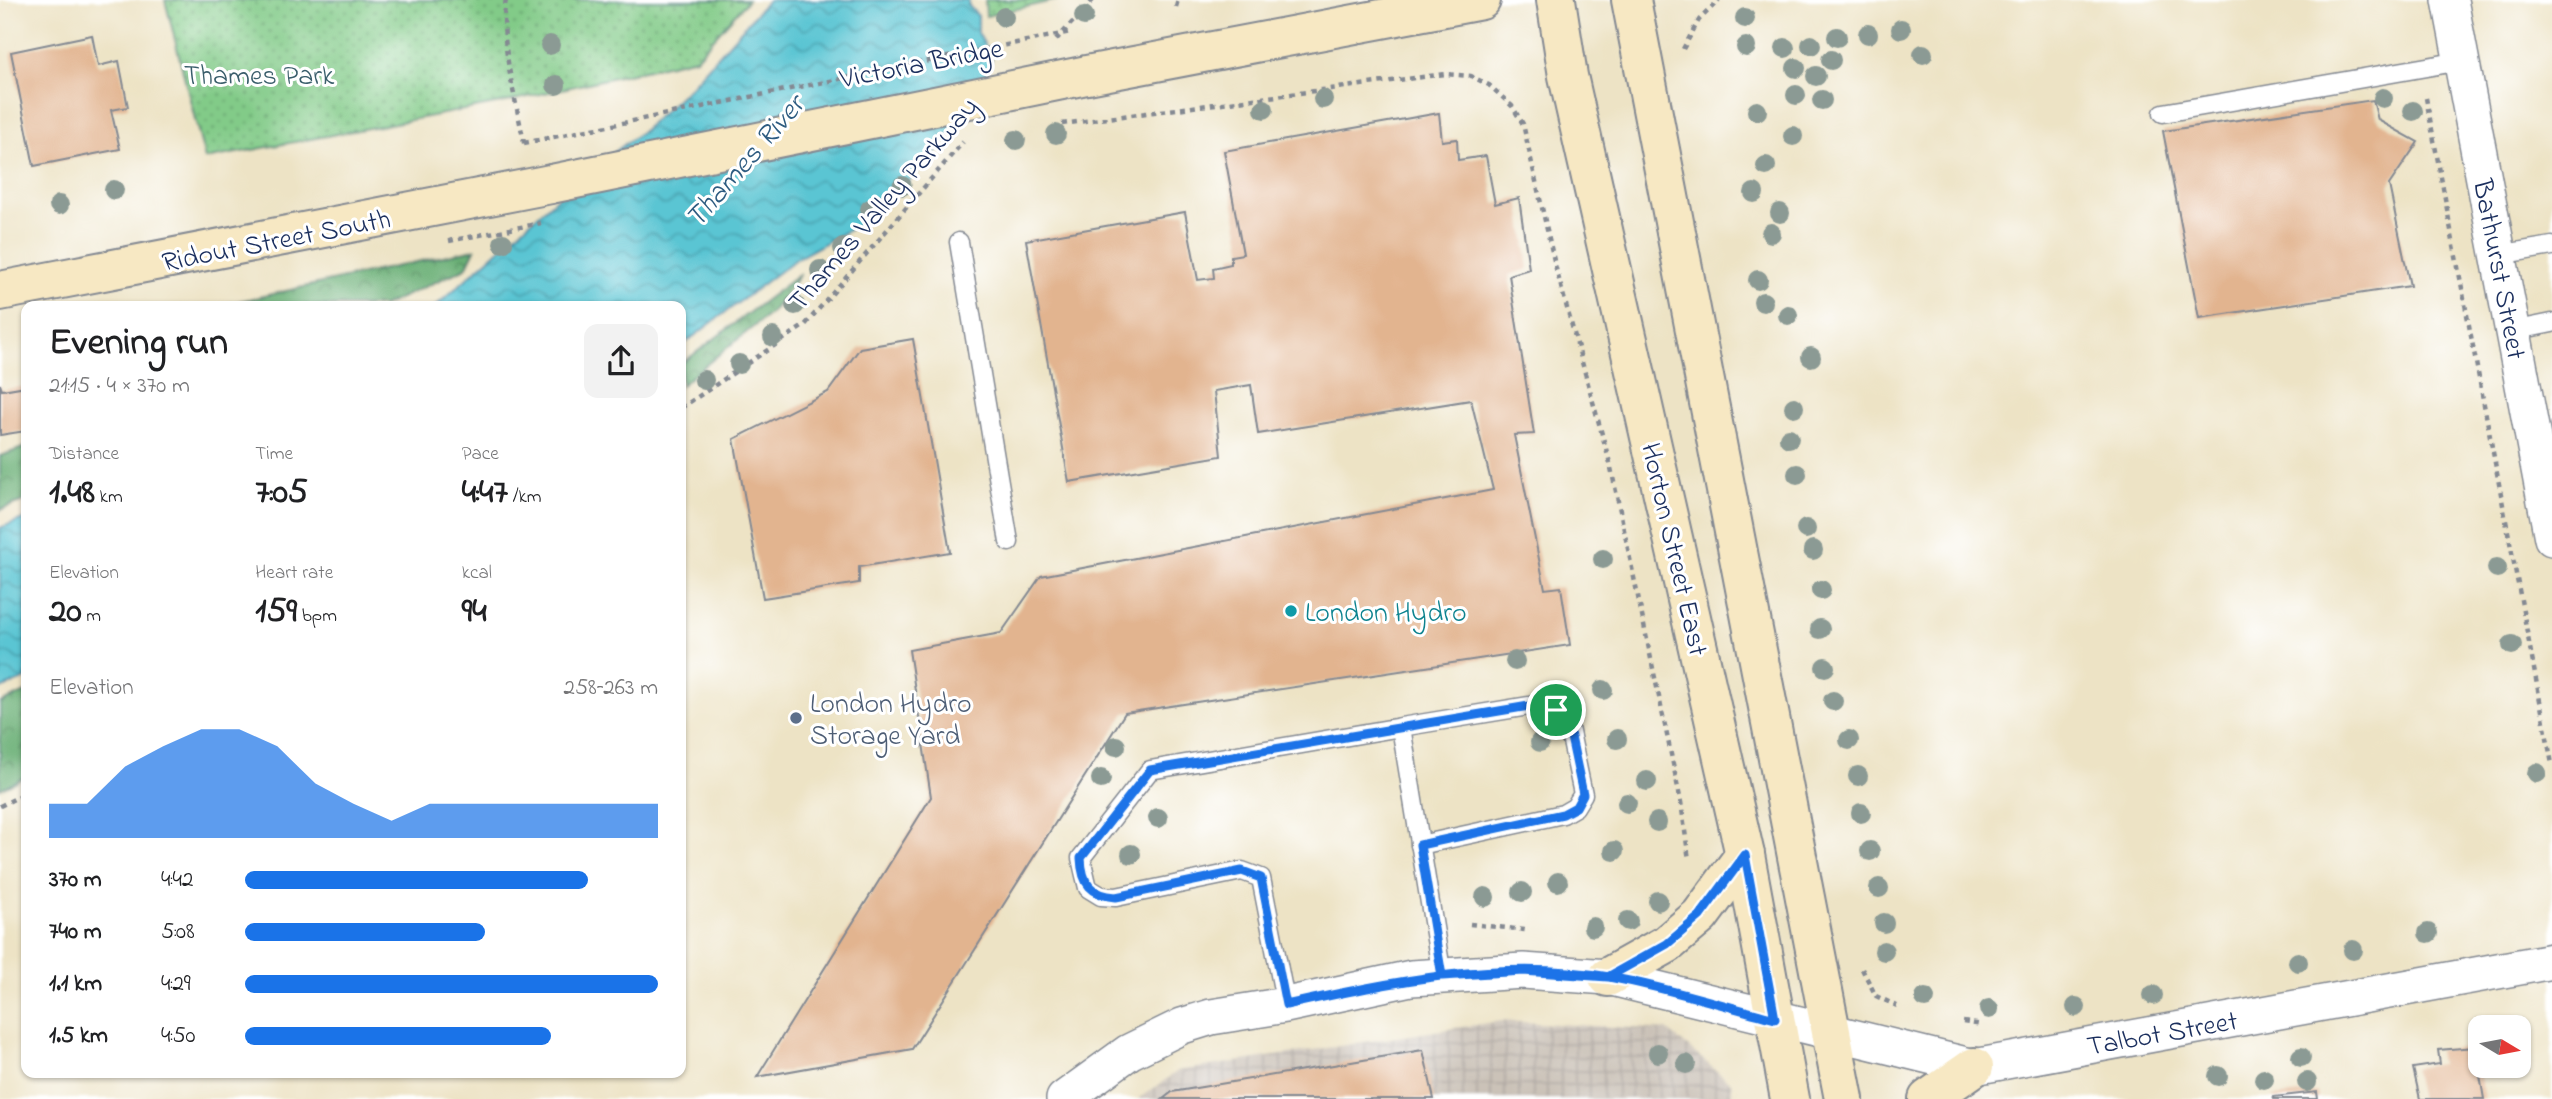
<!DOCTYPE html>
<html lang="en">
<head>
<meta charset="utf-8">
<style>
	:root { --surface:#fff; --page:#f2f2f2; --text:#202124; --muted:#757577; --accent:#1a73e8 }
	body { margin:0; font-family:"Indie Flower",sans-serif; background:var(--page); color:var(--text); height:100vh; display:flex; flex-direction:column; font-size:26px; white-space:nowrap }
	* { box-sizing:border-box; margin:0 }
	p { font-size:23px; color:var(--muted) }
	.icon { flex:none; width:38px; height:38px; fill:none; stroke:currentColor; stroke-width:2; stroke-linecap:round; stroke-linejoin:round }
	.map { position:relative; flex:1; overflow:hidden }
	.sheet { position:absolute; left:21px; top:301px; width:665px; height:777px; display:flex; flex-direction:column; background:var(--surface); border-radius:14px; box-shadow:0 2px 5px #0004 }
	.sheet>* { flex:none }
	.needle { width:46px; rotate:100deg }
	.tools { position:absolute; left:2468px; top:1015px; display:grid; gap:14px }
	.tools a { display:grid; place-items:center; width:63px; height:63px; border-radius:14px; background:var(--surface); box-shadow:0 2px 5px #0004; font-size:35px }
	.pin { position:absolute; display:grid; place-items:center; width:60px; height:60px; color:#fff; margin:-30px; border:4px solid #fff; border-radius:50%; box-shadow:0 2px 7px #0007 }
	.round { display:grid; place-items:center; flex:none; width:74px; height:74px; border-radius:14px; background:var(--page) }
	.headline { display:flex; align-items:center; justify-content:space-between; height:119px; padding:0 28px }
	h1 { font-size:38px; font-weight:800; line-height:52px }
	.figures { display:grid; grid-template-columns:repeat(3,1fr); gap:10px; height:119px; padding:7px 28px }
	.figures div { display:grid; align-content:center }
	.figures b { font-size:35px; font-weight:800 }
	.figures small { font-size:19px; font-weight:400 }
	.figures p { font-size:19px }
	.chart { height:196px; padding:14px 28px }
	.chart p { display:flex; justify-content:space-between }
	.chart svg { width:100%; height:126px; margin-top:7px; fill:var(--accent); opacity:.7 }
	ul { padding:0 28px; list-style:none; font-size:23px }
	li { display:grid; grid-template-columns:112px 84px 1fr; align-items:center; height:52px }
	li i { height:18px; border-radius:9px; background:var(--accent) }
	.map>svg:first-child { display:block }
	.industrial { fill:url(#industrial-grid) }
	.forest { fill:url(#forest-crowns); stroke:#426f69; stroke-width:2 }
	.park { fill:url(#park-dots); stroke:#4e7d73; stroke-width:2 }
	.water { fill:url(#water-waves); stroke:#3a7a98; stroke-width:2 }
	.building { fill:#e2b48f }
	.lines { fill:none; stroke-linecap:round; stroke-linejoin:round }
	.lane-casing { stroke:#848992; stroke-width:21 }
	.street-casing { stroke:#848992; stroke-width:38 }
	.secondary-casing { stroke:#848992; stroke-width:42 }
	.path { stroke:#848992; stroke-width:4.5; stroke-dasharray:5 5; stroke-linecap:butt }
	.lane { stroke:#fff; stroke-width:18 }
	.street { stroke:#fff; stroke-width:35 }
	.secondary { stroke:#f7e8c3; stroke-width:38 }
	.secondary-bridge-casing { stroke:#848992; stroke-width:42; stroke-linecap:butt }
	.path-bridge { stroke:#848992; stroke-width:4.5; stroke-dasharray:5 5; stroke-linecap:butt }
	.secondary-bridge { stroke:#f7e8c3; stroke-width:38 }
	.tree { fill:#8b9a94 }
	.route-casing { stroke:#fff; stroke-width:14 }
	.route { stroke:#1a73e8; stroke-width:9 }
	.culture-dot { fill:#0f9aa8; stroke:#fff; stroke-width:2.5 }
	.service-dot { fill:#5c6f8a; stroke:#fff; stroke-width:2.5 }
	.labels { text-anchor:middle; stroke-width:6; stroke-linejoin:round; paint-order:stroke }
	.street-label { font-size:28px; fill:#1b2f5e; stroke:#fff }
	.park-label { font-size:28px; fill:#3a5e6b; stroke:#fff }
	.culture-label { font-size:28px; fill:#0d838f; stroke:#fff; text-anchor:start }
	.service-label { font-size:28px; fill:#4e5e75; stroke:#fff; text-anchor:start }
	.water-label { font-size:30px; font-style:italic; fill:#2e5c81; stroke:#fff }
</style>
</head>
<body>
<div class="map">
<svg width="2552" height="1099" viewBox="0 0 2552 1099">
	<defs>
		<pattern id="industrial-grid" width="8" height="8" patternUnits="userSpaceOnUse" patternTransform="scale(1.75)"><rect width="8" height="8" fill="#cbc2b8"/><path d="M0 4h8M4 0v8" fill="none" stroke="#aea7a1"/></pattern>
		<pattern id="forest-crowns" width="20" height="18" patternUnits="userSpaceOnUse" patternTransform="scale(1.75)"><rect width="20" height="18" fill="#69af74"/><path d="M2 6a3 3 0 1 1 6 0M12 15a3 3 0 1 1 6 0" fill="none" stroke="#568f62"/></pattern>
		<pattern id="park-dots" width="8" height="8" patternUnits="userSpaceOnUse" patternTransform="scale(1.75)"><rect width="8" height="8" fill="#82cb88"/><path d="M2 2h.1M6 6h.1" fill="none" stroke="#6aa572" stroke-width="1.8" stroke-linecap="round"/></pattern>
		<pattern id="water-waves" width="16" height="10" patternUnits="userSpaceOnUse" patternTransform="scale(1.75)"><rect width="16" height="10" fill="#5ac5d3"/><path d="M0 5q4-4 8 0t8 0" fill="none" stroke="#4aa0ae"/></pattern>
	</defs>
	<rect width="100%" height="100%" fill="#fff"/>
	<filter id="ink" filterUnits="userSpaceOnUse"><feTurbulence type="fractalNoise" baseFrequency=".0143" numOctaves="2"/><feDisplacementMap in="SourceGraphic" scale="14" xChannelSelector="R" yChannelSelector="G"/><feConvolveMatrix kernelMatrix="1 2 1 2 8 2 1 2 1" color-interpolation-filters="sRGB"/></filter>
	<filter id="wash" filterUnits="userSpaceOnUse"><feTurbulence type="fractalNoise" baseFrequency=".00686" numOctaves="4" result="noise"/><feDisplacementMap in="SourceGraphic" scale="28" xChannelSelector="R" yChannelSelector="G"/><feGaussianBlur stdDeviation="1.57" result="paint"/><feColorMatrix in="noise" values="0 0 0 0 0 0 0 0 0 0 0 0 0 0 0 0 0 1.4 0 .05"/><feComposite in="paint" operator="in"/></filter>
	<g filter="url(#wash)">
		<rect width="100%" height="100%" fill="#ede3c5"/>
		<polygon class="industrial" points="1501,1021 1667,1030 1731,1083 1733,1099 1138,1099 1178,1071"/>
		<g class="forest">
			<polygon points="475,249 466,268 383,306 218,306"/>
			<polygon points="800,274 773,311 681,385 681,364"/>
			<polygon points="26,447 26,500 0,510 0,456"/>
			<polygon points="26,692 26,776 0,789 0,703"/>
		</g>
		<g class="park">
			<polygon points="165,0 748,0 696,58 506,102 205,159"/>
			<polygon points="985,0 1057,0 986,16"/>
		</g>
		<g class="water">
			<polygon points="768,0 969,0 968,5 978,16 978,33 992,58 980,93 931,159 872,217 796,259 681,346 681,306 436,306 568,188 646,128 691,86"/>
			<polygon points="26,518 26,679 0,689 0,528"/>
		</g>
		<g id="blocks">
			<g class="building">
				<polygon points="92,35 98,66 119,61 128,107 111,110 120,149 34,166 11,52"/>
				<polygon points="2373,100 2378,120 2418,142 2389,185 2410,286 2199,318 2163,131"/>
				<polygon points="1439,113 1442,141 1457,139 1458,160 1486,156 1495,204 1519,198 1529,269 1509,275 1534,434 1514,435 1545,589 1561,587 1570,645 1125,713 912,1049 757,1077 931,797 909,650 1001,633 1041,576 1493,490 1471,400 1258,434 1251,385 1214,391 1221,456 1069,482 1026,240 1185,212 1198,280 1214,278 1213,268 1231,264 1231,256 1243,254 1224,151"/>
				<polygon points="913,339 950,552 859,567 859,583 763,598 734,439 828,392 860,348"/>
				<polygon points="0,384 2,390 26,386 26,431 0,435"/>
				<polygon points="2475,1047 2484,1099 2420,1099 2413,1068 2440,1064 2438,1050"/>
				<polygon points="1423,1050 1434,1099 1163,1099 1172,1092"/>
				<polygon points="2317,1092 2318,1099 2274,1099 2273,1097"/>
			</g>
		</g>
	</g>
	<g filter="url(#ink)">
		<use href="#blocks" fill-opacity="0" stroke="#848992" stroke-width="2"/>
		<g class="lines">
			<defs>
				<g id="lane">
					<polyline points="2163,113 2461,61"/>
					<polyline points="959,242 1009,542"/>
					<polyline points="2498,255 2552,246"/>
					<polyline points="2513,331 2552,323"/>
					<polyline points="1401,727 1541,704 1567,718 1583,794 1575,807 1563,814 1420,845"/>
					<polyline points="1286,1005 1261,878 1242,871 1116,897 1101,896 1088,888 1081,858 1150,770 1401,727 1442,976"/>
				</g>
				<g id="street">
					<polyline points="2450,0 2552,538"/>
					<polyline points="1064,1099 1129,1052 1182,1026 1211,1017 1286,1005 1411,978 1523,971 1608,977 1974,1067 2552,961"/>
				</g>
				<g id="secondary">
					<polyline points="1556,0 1568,76 1745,855 1790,1099"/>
					<polyline points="1631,0 1844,1099"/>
					<polyline points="1087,75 1481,0"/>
					<polyline points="0,291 551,184"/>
					<polyline points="1608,977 1667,944 1700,916 1745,855"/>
					<polyline points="1928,1099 1974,1067"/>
				</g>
			</defs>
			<use href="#lane" class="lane-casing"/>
			<use href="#street" class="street-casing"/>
			<use href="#secondary" class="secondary-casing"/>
			<g class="path">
				<path d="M506,0c-8,37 12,109 19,148"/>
				<polyline points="1176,7 1178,0"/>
				<polyline points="1056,40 1093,0"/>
				<polyline points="1683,49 1699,20 1719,0"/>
				<polyline points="2426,98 2552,764"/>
				<polyline points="1062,124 1445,74 1471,76 1489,85 1512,106 1523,124 1555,265 1610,463 1681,802 1689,860"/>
				<polyline points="681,408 805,325 963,142"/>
				<polyline points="0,806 26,793"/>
				<polyline points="1470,924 1525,930"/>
				<polyline points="1862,969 1876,996 1897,1006"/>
				<polyline points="1963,1022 1982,1025"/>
			</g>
			<use href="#lane" class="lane"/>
			<use href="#street" class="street"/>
			<use href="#secondary" class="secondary"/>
			<defs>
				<polyline id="secondary-bridge" points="551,184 1087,75"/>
			</defs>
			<use href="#secondary-bridge" class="secondary-bridge-casing"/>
			<g class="path-bridge">
				<polyline points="524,143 1071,32"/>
				<polyline points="449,241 541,223"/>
			</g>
			<use href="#secondary-bridge" class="secondary-bridge"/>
		</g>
		<g class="tree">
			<circle cx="1084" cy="16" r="10"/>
			<circle cx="1004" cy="17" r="10"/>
			<circle cx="1745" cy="18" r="10"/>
			<circle cx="1901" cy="29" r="10"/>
			<circle cx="1868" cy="34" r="10"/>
			<circle cx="1837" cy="37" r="10"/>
			<circle cx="550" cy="45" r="10"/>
			<circle cx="1811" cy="45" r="10"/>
			<circle cx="1746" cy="47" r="10"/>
			<circle cx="1785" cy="48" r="10"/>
			<circle cx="1923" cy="54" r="10"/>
			<circle cx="1831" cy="60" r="10"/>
			<circle cx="1796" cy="68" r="10"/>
			<circle cx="1816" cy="76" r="10"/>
			<circle cx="556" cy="85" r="10"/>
			<circle cx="1796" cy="95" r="10"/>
			<circle cx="2383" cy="98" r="10"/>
			<circle cx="1323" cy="99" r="10"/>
			<circle cx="1822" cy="100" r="10"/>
			<circle cx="1264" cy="109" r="10"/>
			<circle cx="1757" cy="111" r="10"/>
			<circle cx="2413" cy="111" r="10"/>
			<circle cx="1056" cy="134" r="10"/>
			<circle cx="1793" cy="136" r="10"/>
			<circle cx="1016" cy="140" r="10"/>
			<circle cx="1766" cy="166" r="10"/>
			<circle cx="902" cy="186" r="10"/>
			<circle cx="114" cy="190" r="10"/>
			<circle cx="1754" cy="193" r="10"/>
			<circle cx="59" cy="205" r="10"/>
			<circle cx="870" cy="209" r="10"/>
			<circle cx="1780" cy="213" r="10"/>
			<circle cx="1771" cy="233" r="10"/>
			<circle cx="503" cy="243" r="10"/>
			<circle cx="843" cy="248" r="10"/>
			<circle cx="820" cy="270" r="10"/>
			<circle cx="1758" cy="280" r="10"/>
			<circle cx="1763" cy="302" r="10"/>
			<circle cx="795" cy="305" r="10"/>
			<circle cx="1788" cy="315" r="10"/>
			<circle cx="773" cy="337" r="10"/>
			<circle cx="1811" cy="357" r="10"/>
			<circle cx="739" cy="364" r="10"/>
			<circle cx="704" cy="380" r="10"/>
			<circle cx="1794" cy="407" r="10"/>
			<circle cx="1789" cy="438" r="10"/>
			<circle cx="1797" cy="474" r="10"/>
			<circle cx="1806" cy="529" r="10"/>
			<circle cx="1813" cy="550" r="10"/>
			<circle cx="1603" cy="559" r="10"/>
			<circle cx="2497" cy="568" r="10"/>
			<circle cx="1821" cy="590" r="10"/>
			<circle cx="1820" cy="629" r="10"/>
			<circle cx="2512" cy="645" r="10"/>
			<circle cx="1515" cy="661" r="10"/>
			<circle cx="1825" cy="667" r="10"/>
			<circle cx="1603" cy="690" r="10"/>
			<circle cx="1833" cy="701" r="10"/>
			<circle cx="1617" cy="739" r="10"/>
			<circle cx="1849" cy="740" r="10"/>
			<circle cx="1540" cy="742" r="10"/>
			<circle cx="1116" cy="746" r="10"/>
			<circle cx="2537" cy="773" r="10"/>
			<circle cx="1858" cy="776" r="10"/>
			<circle cx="1101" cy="779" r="10"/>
			<circle cx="1647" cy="781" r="10"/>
			<circle cx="1627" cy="803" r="10"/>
			<circle cx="1861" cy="813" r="10"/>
			<circle cx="1158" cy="818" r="10"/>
			<circle cx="1657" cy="822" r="10"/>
			<circle cx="1614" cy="851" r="10"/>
			<circle cx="1870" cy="851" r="10"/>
			<circle cx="1131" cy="854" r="10"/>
			<circle cx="1558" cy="882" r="10"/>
			<circle cx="1879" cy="888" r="10"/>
			<circle cx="1522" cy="892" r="10"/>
			<circle cx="1485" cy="897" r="10"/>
			<circle cx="1658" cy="901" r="10"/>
			<circle cx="1628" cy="921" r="10"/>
			<circle cx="1884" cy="923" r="10"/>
			<circle cx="1593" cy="927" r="10"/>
			<circle cx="2428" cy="933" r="10"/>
			<circle cx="2353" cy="950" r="10"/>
			<circle cx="1884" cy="951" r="10"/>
			<circle cx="2298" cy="962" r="10"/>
			<circle cx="2153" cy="995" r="10"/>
			<circle cx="1925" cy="998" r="10"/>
			<circle cx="2076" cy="1007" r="10"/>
			<circle cx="1989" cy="1009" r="10"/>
			<circle cx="1658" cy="1053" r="10"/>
			<circle cx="2301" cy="1057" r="10"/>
			<circle cx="1686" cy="1064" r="10"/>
			<circle cx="2218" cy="1076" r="10"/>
			<circle cx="2264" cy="1079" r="10"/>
			<circle cx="2307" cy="1082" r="10"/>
		</g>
	</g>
	<g class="lines" filter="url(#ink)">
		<defs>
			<path id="route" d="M1556,710l-15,-6 -391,66 -69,88c1,26 10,37 35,39l126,-26 19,7 25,127c105,-23 215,-47 323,-28 56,10 111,28 166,42l-30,-164 -45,61 -33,28 -59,33 -85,-6 -81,5 -22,-131 143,-31 13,-7 7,-13 -16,-76 -11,-8"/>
		</defs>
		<use href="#route" class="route-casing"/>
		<use href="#route" class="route"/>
	</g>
	<circle class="culture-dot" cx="1291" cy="611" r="7"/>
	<circle class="service-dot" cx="796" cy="718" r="7"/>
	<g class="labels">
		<g class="street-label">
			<text transform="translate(921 62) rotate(-11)" y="10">Victoria Bridge</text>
			<text transform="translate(882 203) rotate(-49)" y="10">Thames Valley Parkway</text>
			<text transform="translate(276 239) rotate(-11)" y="10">Ridout Street South</text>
			<text transform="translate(2501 269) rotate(79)" y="10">Bathurst Street</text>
			<text transform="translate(1676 549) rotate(77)" y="10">Horton Street East</text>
			<text transform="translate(2162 1032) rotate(-10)" y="10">Talbot Street</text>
		</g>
		<g class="park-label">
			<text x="259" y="84">Thames Park</text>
		</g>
		<g class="culture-label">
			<text x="1305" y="621">London Hydro</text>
		</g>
		<g class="service-label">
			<text x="810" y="712">London Hydro<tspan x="810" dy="32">Storage Yard</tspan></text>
		</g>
		<g class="water-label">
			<text transform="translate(744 161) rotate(-49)" y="10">Thames River</text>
		</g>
	</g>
</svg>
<div class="tools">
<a><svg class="needle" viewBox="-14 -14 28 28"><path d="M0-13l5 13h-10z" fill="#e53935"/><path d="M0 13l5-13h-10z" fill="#757577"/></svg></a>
</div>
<div class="pin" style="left:1556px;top:710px;background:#1e9e55"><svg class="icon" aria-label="arrive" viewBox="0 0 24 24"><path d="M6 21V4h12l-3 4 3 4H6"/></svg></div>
<section class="sheet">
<div class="headline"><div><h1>Evening run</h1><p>21:15 · 4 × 370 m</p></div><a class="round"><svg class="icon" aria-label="share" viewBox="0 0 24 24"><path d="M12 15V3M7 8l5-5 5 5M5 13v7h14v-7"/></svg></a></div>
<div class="figures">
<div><p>Distance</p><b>1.48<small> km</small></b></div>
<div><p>Time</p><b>7:05</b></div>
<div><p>Pace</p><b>4:47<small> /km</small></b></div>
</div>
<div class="figures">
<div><p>Elevation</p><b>20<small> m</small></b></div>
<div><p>Heart rate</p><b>159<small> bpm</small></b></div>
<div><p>kcal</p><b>94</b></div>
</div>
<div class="chart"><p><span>Elevation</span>258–263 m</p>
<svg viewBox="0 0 160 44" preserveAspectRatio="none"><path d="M0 44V32L10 32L20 19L30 12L40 6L50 6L60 12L70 25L80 32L90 38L100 32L110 32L120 32L130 32L140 32L150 32L160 32V44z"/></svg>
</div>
<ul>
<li><b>370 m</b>4:42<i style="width:83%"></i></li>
<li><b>740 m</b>5:08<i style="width:58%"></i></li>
<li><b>1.1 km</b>4:29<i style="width:100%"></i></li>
<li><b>1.5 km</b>4:50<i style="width:74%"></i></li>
</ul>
</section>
</div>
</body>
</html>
